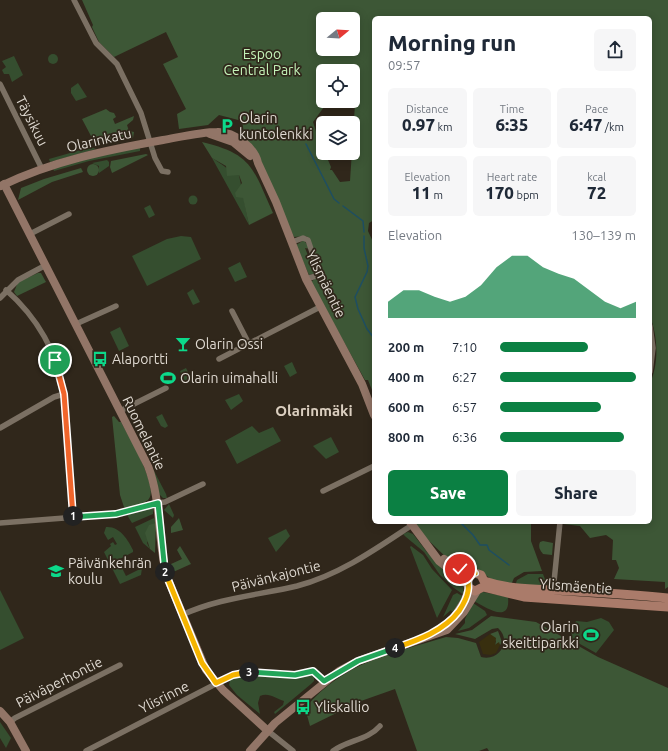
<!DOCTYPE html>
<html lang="en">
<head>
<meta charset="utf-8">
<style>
	:root { --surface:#fff; --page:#f6f6f7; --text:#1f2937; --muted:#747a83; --accent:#0b8043 }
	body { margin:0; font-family:Ubuntu,sans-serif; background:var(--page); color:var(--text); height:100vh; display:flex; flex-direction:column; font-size:15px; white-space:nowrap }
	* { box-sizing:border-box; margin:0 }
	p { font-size:13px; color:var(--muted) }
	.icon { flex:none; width:22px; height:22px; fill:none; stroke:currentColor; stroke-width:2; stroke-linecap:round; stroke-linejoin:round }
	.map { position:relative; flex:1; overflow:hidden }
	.panel { position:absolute; left:372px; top:16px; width:280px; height:508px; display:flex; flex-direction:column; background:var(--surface); border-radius:6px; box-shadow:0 2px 10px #0003 }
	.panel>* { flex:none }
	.needle { width:26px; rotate:72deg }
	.buttons { position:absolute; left:316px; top:12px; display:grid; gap:8px }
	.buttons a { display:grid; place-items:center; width:44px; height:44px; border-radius:6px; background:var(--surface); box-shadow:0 2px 10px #0003; font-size:20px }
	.pin { position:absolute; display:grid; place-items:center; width:34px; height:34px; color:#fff; margin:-17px; border:2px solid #fff; border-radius:50%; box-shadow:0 1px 4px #0007 }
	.km { position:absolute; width:20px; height:20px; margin:-10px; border-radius:50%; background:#222; color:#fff; font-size:11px; line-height:20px; text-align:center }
	.round { display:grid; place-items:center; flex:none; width:42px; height:42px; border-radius:6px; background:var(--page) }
	.headline { display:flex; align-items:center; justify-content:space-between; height:68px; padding:0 16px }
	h1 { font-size:22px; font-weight:800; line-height:30px }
	.stats { display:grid; grid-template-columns:repeat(3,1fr); gap:6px; height:68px; padding:4px 16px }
	.stats div { display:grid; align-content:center; border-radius:6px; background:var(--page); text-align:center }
	.stats b { font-size:17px; font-weight:800 }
	.stats small { font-size:11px; font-weight:400 }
	.stats p { font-size:11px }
	.chart { height:112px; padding:8px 16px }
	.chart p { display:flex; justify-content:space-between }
	.chart svg { width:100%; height:72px; margin-top:4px; fill:var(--accent); opacity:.7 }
	.primary-button { display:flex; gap:8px; margin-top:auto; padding:8px 16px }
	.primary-button a { flex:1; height:46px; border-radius:6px; background:var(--accent); color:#fff; font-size:16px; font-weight:800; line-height:46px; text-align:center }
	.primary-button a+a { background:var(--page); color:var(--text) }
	ul { padding:0 16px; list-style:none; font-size:13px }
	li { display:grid; grid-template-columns:64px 48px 1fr; align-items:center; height:30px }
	li i { height:10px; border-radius:5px; background:var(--accent) }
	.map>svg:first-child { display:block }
	.green { fill:#354e2f }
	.forest { fill:#3d5736; fill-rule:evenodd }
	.sand { fill:#382f0f }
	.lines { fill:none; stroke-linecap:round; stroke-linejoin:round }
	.stream { stroke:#1e4e62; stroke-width:1.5 }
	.street { stroke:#7b7063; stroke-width:5.5 }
	.secondary { stroke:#927567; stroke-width:8 }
	.primary { stroke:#aa7b6a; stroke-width:9 }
	.split-1-casing { stroke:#fff; stroke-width:8 }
	.split-2-casing { stroke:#fff; stroke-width:8 }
	.split-3-casing { stroke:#fff; stroke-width:8 }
	.split-4-casing { stroke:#fff; stroke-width:8 }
	.split-5-casing { stroke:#fff; stroke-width:8 }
	.split-1 { stroke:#f0652b; stroke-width:5 }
	.split-2 { stroke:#22a559; stroke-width:5 }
	.split-3 { stroke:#f5b400; stroke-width:5 }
	.split-4 { stroke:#22a559; stroke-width:5 }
	.split-5 { stroke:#f5b400; stroke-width:5 }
	.labels { text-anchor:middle; stroke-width:3.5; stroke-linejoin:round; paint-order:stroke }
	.park-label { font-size:14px; fill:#c3f1b7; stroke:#30271b }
	.poi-label { font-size:14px; fill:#dfd9d1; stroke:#30271b; text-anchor:start }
	.street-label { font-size:14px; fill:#dfd9d1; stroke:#30271b }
	.neighbourhood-label { font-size:15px; font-weight:bold; fill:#dbcfc0; stroke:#30271b }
</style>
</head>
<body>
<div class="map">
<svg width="668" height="751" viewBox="0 0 668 751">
	<rect width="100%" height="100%" fill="#30271b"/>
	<g class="green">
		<circle cx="53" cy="59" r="5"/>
		<polygon points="14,56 23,75 12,82 9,74 4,74 2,70 6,67 2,61"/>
		<polygon points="78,83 87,97 76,101 71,93 71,88"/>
		<polygon points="91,147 96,149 50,162 49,159"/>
		<polygon points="140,147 140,151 89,161 54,171 53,168 77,161"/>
		<path d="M212,158c7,4 22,16 27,17l10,50z"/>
		<polygon points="107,160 109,162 109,166 99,173 99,166 92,163"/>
		<circle cx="193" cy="200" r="4.5"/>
		<polygon points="150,205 155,215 149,218 144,208"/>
		<polygon points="181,236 191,237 201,259 147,286 132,256 167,239"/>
		<polygon points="240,262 247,277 235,282 228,268"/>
		<polygon points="193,289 200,302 193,305 187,293"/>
		<polygon points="120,327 129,346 119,351 110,332"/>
		<polygon points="292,362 297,373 290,377 284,366"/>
		<polygon points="186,368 191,378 184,381 180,371"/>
		<polygon points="239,394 243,401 231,410 225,400"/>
		<polygon points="162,414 168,426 165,428 161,426 156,417"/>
		<polygon points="252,426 259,433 273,427 281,441 237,464 225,441"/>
		<polygon points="331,437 339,452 326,459 313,446"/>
		<polygon points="152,467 166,494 167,498 163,498 159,494"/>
		<polygon points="169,504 174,515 173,518 164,510"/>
		<polygon points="146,508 153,509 153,514 132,523 127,515"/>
		<polygon points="154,518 156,523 147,543 150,549 143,543 135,527"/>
		<path d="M106,527c14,-1 22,13 27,23v2l-15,8 8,16 16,-8 -1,7 -21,9 -16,-32 7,-6 -1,-2 3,-2 2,3 2,-1 -4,-7 -5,3 -4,-7z"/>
		<polygon points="286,529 290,536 276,552 268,538"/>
		<polygon points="408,532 413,534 427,552 463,584 464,595 454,588 440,575 424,552 406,537 403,534"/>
		<polygon points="411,546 423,555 432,569 452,590 437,618 410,547"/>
		<polygon points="528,574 543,574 546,582 548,584 544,586 515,586 517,580"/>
		<polygon points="0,590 24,638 0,650"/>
		<path d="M483,592l25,5c3,28 -23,10 -34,4l3,-6z"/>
		<polygon points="457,593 464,597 458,608 452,612 451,610 443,617 453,595"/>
		<polygon points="473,603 485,611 487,615 469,628 458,631 465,623 465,619"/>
		<polygon points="601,618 609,622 614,630 596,653 571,639 572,636 571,633 576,621 587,622"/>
		<path d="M312,675l2,3v3l-3,3 -36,30 -1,-2 9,-7 1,-4c-8,-2 -15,-9 -24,-5l-2,7 2,11 -23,-19 -8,-10 1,-5c25,-11 55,-1 82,-5z"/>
		<polygon points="0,722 11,738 6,748 0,738"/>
	</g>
	<g class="forest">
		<path d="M82,0h586v587l-3,2v-7l-51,-3 5,-11 -3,-8h-4l1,-20 -7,-5 -16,3 -10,-12 -17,-2v-2h87v-139c9,-19 8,-47 0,-66v-299h-276v202l-5,3 -1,8 6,13v151l-6,-15h-3l-52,-94 -2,-4 7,-6 -9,-38 -3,-2 -12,1 -49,-98 -3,-18 -23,-6 -11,10 -29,4 -2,-15 9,-5 -23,-45 15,-7 -12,-25 -52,25 -15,-15 -7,-15 1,-2zM323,19h30v30h-30zM323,71h30v30h-30zM355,104l-5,77 -10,1 -8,-12h-2l1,-3 -6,-14h-2l-10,-31 11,-15z"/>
		<polygon points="106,109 110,112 114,113 116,117 113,119 115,124 134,116 133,120 127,125 129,131 134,132 133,138 108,141 91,136 82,119"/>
		<path d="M202,142c51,12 51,27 71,71l-24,12 -6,-27 -7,-1 -1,-4 7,-10 -3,-8 -12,1 -1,-10 -14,-8z"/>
		<polygon points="146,154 148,155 112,173 110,167 111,161"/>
		<circle cx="93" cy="170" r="6"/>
		<polygon points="81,168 83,172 52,182 18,200 21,188 44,179"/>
		<polygon points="304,240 310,249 305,248 311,263 316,264 317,273 309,275 296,245"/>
		<polygon points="38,273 41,273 46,282 17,296 14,292 18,282"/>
		<path d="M114,416l5,6h2c7,13 40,68 27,78 -5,4 -15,6 -21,8l-3,-1 -4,-12 -8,-78z"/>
		<polygon points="179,518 183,530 171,533 171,527"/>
		<polygon points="414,522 531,522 531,541 542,571 524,572 514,578 511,585 491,579 484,574 470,570 448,559 425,537"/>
		<polygon points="156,523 155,553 150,549 145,533 149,525"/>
		<path d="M543,541l10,2 -1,12 -9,-1c-3,-4 -5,-7 -3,-12z"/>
		<polygon points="180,546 191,564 171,573 171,564 182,559 177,550"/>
		<path d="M491,616l45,6 62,35 70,31v63h-179l-2,-3 -8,3h-62l-22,-62 -34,12 -51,25 -5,-18c40,-47 86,-54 141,-71l12,1 18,5 5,14c19,5 31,-17 17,-29l-6,1 -17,10 -20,-5 17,-4z"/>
		<polygon points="498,631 502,642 500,645 498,643 495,645 496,641 490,634"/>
	</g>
	<polygon class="sand" points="490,634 496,638 495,645 499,642 500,645 496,653 491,655 483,654 479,642"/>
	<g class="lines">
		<g class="stream">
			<polyline points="306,144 334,199 339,203"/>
			<polyline points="343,206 363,221 364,232"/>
			<polyline points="364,236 364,248 368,266 367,272 355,297 358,309 367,329 374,338"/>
			<polyline points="460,522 473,535 480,545 487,545 489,550 509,565"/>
		</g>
		<g class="street">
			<polyline points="74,0 96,43 117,64 141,113 155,158 162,171 168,172"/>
			<polyline points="0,84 42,169"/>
			<polyline points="30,234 69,214"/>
			<polyline points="292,242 303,238 308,240 318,270 316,276 306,279"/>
			<path d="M6,290c31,27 52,63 58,104l9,123"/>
			<polyline points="0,298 18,280 46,265"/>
			<polyline points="232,311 249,344"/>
			<polyline points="76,324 116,306"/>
			<polyline points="650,326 653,348 650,372"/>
			<polyline points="219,359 320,307"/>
			<polyline points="120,411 166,388"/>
			<polyline points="0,428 54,397 64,394"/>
			<polyline points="323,491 374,466"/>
			<polyline points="0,523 116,514 150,504 165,502 203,484"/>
			<polyline points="553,592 560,522"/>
			<path d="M182,615c36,-17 77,-20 115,-29 42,-11 79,-37 115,-61"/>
			<polyline points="10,722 15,718 120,665"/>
			<polyline points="268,731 293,751"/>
			<polyline points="86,751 233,675 246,672 295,675 313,671 324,681"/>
			<path d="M333,751c15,-11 35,-11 47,-25"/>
		</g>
		<g class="secondary">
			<polyline points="210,134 233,142 250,156"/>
			<path d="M4,184l144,282c14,36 9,75 19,111l39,93 17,20 45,41"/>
			<path d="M1,186c51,-25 106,-36 162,-46 17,-3 38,-8 54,-8 17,-1 38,16 41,31l18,39 30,77 56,105 12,31"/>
			<polyline points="410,522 439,561 467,583"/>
			<polyline points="444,559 460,569 475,573"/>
			<polyline points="455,616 465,600 469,588"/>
			<polyline points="0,711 10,722 26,751"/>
			<polyline points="250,751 275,723 339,671 358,661 447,630 464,612 477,591"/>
		</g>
		<path class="primary" d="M668,598c-38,-4 -76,-6 -114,-8 -24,-1 -46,-1 -70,-9l-3,-6 -6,-2 -5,3 -3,7 2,5 6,3 8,-4 41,10 144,10"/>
	</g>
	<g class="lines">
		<defs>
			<polyline id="split-1" points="55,360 64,394 73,516"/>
			<polyline id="split-2" points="73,516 73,517 116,514 158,503 165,572"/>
			<polyline id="split-3" points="165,572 202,663 216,683 233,675 249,672"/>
			<polyline id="split-4" points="249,672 295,675 313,671 324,681 358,661 395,648"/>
			<path id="split-5" d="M395,648c23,-8 49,-17 64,-37 4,-6 8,-13 9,-20 2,-8 -4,-14 7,-18l-15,-4"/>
		</defs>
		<use href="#split-1" class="split-1-casing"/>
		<use href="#split-2" class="split-2-casing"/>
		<use href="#split-3" class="split-3-casing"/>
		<use href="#split-4" class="split-4-casing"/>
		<use href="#split-5" class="split-5-casing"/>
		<use href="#split-1" class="split-1"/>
		<use href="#split-2" class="split-2"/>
		<use href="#split-3" class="split-3"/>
		<use href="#split-4" class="split-4"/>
		<use href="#split-5" class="split-5"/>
	</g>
	<defs>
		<symbol id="parking-bare" viewBox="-9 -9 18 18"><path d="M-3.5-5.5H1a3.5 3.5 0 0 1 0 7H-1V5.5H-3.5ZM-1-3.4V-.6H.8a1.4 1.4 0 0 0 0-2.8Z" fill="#0cd98a" stroke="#30271b" stroke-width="2.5" paint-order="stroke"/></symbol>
		<symbol id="bar-bare" viewBox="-9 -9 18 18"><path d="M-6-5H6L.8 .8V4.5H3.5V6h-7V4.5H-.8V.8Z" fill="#0cd98a" stroke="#30271b" stroke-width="2.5" paint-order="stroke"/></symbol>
		<symbol id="bus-bare" viewBox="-9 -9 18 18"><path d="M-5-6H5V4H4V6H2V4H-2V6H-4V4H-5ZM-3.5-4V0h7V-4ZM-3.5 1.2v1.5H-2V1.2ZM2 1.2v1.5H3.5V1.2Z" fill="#0cd98a" stroke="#30271b" stroke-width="2.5" paint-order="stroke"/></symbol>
		<symbol id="stadium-bare" viewBox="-9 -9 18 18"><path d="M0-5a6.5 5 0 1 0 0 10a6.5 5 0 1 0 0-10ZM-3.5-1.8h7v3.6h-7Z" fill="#0cd98a" stroke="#30271b" stroke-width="2.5" paint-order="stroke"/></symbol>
		<symbol id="school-bare" viewBox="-9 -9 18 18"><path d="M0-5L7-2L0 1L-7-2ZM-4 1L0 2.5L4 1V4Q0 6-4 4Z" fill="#0cd98a" stroke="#30271b" stroke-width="2.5" paint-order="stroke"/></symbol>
	</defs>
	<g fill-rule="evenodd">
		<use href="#parking-bare" x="216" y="115" width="22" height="22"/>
		<use href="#bar-bare" x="172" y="333" width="22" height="22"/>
		<use href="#bus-bare" x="89" y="348" width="22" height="22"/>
		<use href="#stadium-bare" x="157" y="367" width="22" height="22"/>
		<use href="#school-bare" x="45" y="560" width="22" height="22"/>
		<use href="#stadium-bare" x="580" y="624" width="22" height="22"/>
		<use href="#bus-bare" x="292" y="696" width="22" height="22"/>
	</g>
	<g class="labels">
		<g class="park-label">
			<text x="262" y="59">Espoo<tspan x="262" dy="16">Central Park</tspan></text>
		</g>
		<g class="poi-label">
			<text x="239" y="123">Olarin<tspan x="239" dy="16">kuntolenkki</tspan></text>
			<text x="195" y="349">Olarin Ossi</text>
			<text x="112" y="364">Alaportti</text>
			<text x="180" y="383">Olarin uimahalli</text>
			<text x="68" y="568">Päivänkehrän<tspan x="68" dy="16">koulu</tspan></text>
			<text x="579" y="632" text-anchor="end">Olarin<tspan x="579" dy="16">skeittiparkki</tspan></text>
			<text x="315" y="712">Yliskallio</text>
		</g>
		<g class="street-label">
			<text transform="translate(32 121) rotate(63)" y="5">Täysikuu</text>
			<text transform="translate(99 140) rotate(-13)" y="5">Olarinkatu</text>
			<text transform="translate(326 284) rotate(64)" y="5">Ylismäentie</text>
			<text transform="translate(144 433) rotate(64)" y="5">Ruomelantie</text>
			<text transform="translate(276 576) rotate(-14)" y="5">Päivänkajontie</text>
			<text transform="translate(576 586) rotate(4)" y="5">Ylismäentie</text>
			<text transform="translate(59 682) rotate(-27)" y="5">Päiväperhontie</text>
			<text transform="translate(164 697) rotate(-27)" y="5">Ylisrinne</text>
		</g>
		<g class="neighbourhood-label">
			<text x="314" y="416">Olarinmäki</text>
		</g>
	</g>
</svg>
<div class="buttons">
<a><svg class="needle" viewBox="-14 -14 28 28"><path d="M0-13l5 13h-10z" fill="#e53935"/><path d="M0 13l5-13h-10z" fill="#747a83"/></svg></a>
<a><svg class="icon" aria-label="locate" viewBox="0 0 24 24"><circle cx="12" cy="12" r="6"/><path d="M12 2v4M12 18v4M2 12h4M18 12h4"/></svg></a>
<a><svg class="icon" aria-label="layers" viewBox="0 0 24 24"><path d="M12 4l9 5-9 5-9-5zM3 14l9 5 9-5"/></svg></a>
</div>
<div class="pin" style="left:55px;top:360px;background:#1e9e55"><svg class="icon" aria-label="arrive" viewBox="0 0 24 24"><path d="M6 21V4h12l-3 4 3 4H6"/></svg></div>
<div class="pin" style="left:460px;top:569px;background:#d93025"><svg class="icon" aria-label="check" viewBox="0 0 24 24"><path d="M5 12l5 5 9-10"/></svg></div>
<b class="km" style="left:73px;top:516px">1</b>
<b class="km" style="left:165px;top:572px">2</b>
<b class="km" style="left:249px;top:672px">3</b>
<b class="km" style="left:395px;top:648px">4</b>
<section class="panel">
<div class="headline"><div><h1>Morning run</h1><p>09:57</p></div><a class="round"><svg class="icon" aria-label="share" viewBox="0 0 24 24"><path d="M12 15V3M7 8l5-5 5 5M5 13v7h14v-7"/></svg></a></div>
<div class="stats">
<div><p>Distance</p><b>0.97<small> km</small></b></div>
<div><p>Time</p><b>6:35</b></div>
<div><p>Pace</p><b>6:47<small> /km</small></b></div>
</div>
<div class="stats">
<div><p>Elevation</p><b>11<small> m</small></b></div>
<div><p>Heart rate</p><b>170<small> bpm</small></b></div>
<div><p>kcal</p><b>72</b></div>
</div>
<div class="chart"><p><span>Elevation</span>130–139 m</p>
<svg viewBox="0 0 160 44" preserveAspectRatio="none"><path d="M0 44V34L10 27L20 27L30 31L40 34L50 31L60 24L70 13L80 6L90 6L100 13L110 17L120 20L130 27L140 34L150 38L160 34V44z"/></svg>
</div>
<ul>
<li><b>200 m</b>7:10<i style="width:65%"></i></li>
<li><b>400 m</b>6:27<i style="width:100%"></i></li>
<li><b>600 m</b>6:57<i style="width:74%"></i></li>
<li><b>800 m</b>6:36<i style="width:91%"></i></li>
</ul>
<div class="primary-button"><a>Save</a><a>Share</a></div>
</section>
</div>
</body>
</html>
